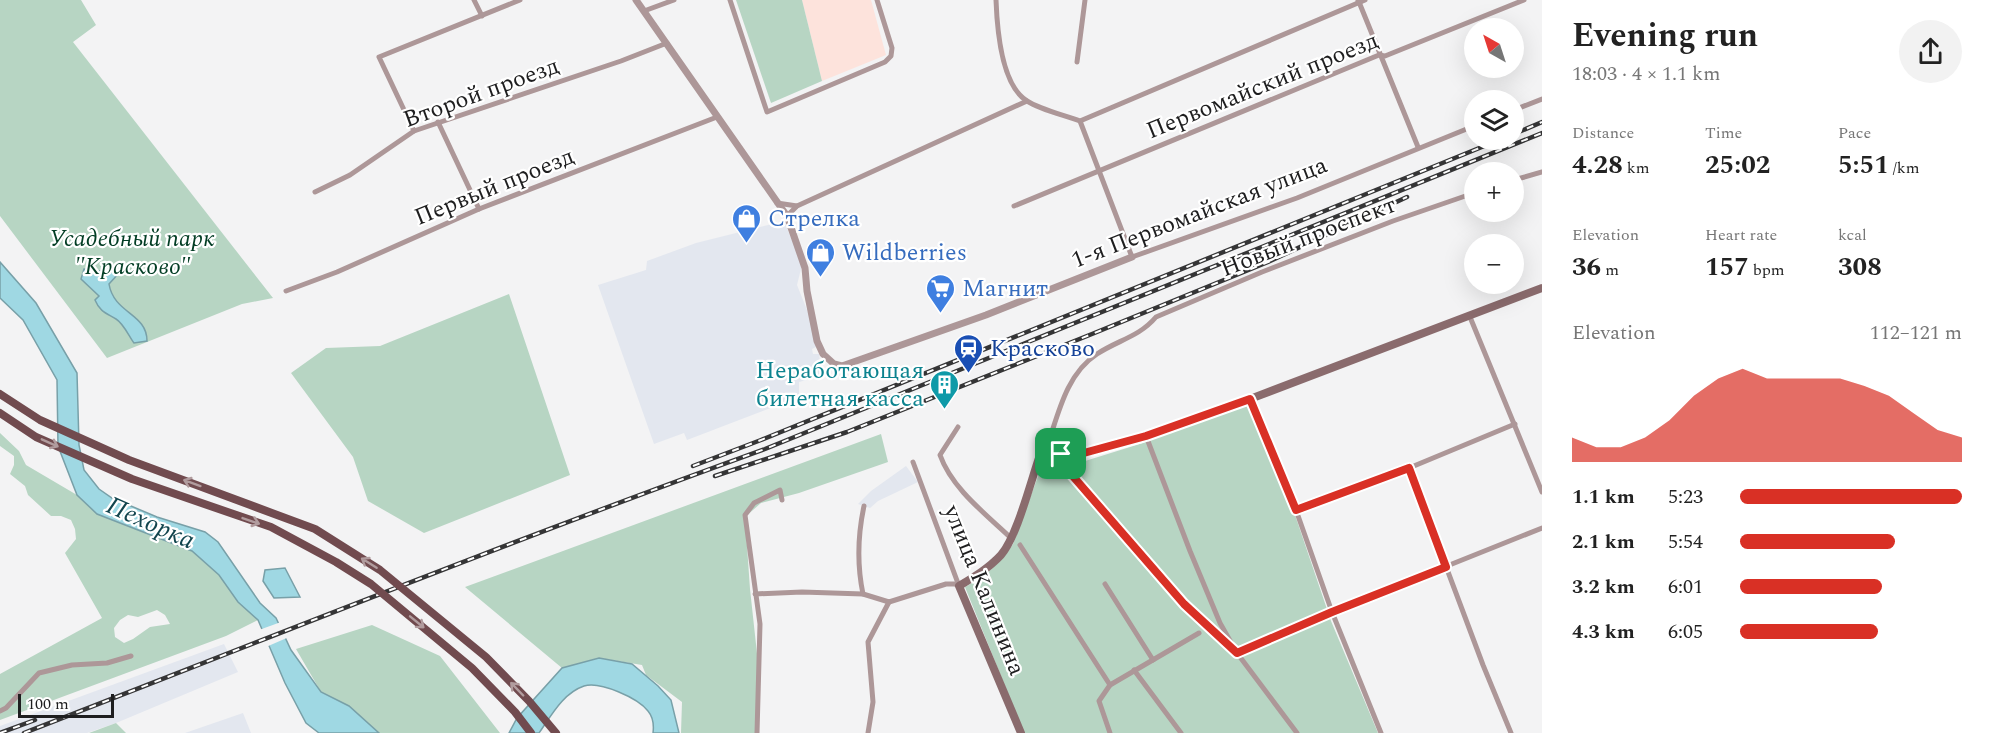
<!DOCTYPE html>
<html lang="en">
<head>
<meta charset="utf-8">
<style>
	:root { --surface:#fff; --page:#f2f2f2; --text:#222; --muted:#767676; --accent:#d93025 }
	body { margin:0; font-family:Spectral,serif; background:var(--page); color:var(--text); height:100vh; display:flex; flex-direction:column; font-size:22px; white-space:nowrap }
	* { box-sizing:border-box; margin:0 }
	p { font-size:20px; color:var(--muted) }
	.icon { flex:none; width:33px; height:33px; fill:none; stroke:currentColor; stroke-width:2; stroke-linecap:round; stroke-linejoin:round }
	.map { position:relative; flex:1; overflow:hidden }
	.side { display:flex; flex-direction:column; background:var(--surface); width:450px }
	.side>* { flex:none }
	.needle { width:39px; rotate:321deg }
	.tools { position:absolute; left:1464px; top:18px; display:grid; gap:12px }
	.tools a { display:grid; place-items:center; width:60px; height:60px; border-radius:50%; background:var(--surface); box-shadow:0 6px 24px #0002; font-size:30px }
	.scale { position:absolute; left:18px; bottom:15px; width:96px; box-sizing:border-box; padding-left:6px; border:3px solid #1e1e1f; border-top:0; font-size:16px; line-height:21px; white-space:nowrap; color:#1e1e1f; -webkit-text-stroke:4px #fff; paint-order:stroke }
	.pin { position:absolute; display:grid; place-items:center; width:51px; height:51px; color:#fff; margin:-26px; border-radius:12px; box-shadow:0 3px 9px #0006 }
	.round { display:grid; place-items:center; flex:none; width:63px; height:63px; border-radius:32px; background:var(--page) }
	.overview { display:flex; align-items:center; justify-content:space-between; height:102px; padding:0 30px }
	h1 { font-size:33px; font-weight:700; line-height:45px }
	.stats { display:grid; grid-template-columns:repeat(3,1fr); gap:9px; height:102px; padding:6px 30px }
	.stats div { display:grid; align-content:center }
	.stats b { font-size:26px; font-weight:700 }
	.stats small { font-size:16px; font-weight:400 }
	.stats p { font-size:16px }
	.chart { height:168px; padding:12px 30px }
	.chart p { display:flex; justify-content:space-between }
	.chart svg { width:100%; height:108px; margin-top:6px; fill:var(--accent); opacity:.7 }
	ul { padding:0 30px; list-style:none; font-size:20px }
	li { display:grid; grid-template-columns:96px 72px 1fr; align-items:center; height:45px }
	li i { height:15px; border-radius:8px; background:var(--accent) }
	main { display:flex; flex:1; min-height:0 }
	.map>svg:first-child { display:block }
	.built { fill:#e3e7ef }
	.education { fill:#fde3dc }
	.green { fill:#b7d5c3; fill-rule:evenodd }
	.water { fill:#9fd8e3; stroke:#78a0a8; stroke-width:1.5 }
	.pier { fill:#f3f3f4 }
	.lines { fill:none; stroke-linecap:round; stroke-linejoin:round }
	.minor { stroke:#ad9798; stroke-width:5 }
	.tertiary { stroke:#ad9798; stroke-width:7 }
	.secondary { stroke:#8a6b6d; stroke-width:8 }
	.rail-casing { stroke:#353536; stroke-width:4.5 }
	.rail { stroke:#fff; stroke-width:2; stroke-dasharray:7; stroke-linecap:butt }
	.primary-bridge { stroke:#714b4f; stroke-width:8 }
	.oneway { stroke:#b19c9e }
	.route-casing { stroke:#fff; stroke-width:12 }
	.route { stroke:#d93025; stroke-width:8 }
	.labels { text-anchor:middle; stroke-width:4.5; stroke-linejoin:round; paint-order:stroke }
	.street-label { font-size:24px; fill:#1e1e1f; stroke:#fff }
	.shop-label { font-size:24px; fill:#366cbe; stroke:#fff; text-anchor:start }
	.park-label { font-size:24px; font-style:italic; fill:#023d24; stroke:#fff }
	.transit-label { font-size:24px; fill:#164399; stroke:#fff; text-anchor:start }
	.culture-label { font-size:24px; fill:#0d838f; stroke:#fff; text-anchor:end }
	.water-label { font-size:26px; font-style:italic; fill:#12454e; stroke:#fff }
</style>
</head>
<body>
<main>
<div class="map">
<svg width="1542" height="733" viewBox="0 0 1542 733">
	<rect width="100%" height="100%" fill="#f3f3f4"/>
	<g class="built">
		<polygon points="784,221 802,265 797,285 809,315 816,347 812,349 813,354 819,354 822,376 799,382 799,397 687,440 684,433 654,444 598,285 646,270 647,261 696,243"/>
		<polygon points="906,466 918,482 878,501 870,508 858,504 871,491"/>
		<polygon points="224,644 238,672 116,723 87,733 0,733 0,726"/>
		<polygon points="243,713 251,733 185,733"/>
	</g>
	<polygon class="education" points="802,0 871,0 886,55 822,81"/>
	<g class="green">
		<polygon points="0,0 81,0 96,25 73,42 273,298 242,304 107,358 0,216"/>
		<polygon points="736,0 802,0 822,81 771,103"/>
		<polygon points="509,294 570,475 424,533 368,501 353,457 291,373 326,348 380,346"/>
		<path d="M1247,404l47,108 37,109 47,112h-354l-59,-146c19,-10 36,-24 48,-43l31,-84 25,6 74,-23 63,-26z"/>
		<path d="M0,433l19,18 7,14 51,30 20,19 95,37 27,24 19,27 20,18 -32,16 -226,84v-46l102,-56 -37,-65 11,-14 -1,-10 -4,-9 -10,-4h-10l-23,-21 -3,-9 -15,-12 4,-9v-9l-14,-10zM157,610l8,5 5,9 -20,3 -17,12 -9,4 -9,-6 -1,-9 6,-8 8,-5 10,2z"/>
		<polygon points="881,434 888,462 799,493 761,503 745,517 750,589 759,672 757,733 681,733 682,702 646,675 642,665 599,658 562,668 465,587"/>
		<polygon points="372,625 440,656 500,733 379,733 349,706 321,692 296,649"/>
		<polygon points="116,723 126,733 89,733"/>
	</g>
	<g class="water">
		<polygon points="0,262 36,303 77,373 79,445 84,470 99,489 112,498 157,517 205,532 218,542 260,603 276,618 291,650 321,692 349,706 379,733 319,733 306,723 285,683 258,620 238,602 219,575 192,551 97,514 77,495 58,446 57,380 23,320 0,298"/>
		<path d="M84,269l35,4 -10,11c5,30 38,29 38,57l-13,2c-5,-7 -11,-20 -18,-24 -10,-6 -16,-7 -21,-19l4,-4 -18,-17z"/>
		<polygon points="285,568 300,597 274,598 263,581 265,570"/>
		<path d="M599,658l33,6 26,22 13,14 8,33h-26c1,-8 0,-16 -5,-22 -10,-13 -48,-30 -64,-25 -21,7 -33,30 -45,47h-30l8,-15 45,-50z"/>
	</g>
	<polygon class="pier" points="281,622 289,637 266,647 259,630"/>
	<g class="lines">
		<g class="minor">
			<polyline points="474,0 482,16"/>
			<polyline points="730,0 767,112 885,62 891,56 892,48 877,0"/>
			<path d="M996,0c1,27 5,85 31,101 14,9 37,14 53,20l285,-121"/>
			<polyline points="1359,2 1418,147"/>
			<polyline points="644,11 674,0"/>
			<polyline points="1077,62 1085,0"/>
			<polyline points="1514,110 1542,99"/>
			<polyline points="1080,121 1132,257 1297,198 1474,126"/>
			<polyline points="438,122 479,209"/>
			<polyline points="414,131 379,57 520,0"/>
			<polyline points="1514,180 1542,172"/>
			<polyline points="315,192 350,175 414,131 621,61 667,43"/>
			<polyline points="777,203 797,206"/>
			<polyline points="1014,206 1379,55 1385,56 1524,0"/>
			<polyline points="787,216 797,206 1027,101"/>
			<polyline points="286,291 337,272 479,209 717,117"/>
			<polyline points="1470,317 1542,492"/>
			<polyline points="1250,399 1296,510 1332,612 1381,733"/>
			<path d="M958,427l-18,28c12,34 47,60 72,84"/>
			<polyline points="1146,436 1190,551 1220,623 1237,653 1297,733"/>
			<path d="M1047,447c11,-32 19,-73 50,-93 21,-14 42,-17 59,-37l106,-45 131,-51 81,-28"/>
			<polyline points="1061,454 1071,474 1184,604 1234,650"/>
			<polyline points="913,462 959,586"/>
			<polyline points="1409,468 1483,665 1511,733"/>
			<polyline points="1296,510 1409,468 1515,424"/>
			<polyline points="1020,545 1110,685 1099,701 1110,733"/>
			<polyline points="1105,584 1153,660"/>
			<polyline points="755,594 802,592 863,594 889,602 946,584 955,584 959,586"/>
			<path d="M863,594c-6,-29 -5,-60 1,-88"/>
			<polyline points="1237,653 1332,612 1542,528"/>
			<polyline points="1134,670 1181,733"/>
			<polyline points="1110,685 1199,633"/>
			<polyline points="0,711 6,708 39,673 72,665 107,663 131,656"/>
			<polyline points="757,733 760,624 745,515 754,503 780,490 782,500"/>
			<polyline points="868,733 873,702 868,642 889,602"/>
		</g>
		<g class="tertiary">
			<polyline points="636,0 787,216 805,268 807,291 817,341 823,354 834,364 842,366 986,315 1132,257"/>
			<polyline points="1359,2 1359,0"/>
		</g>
		<path class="secondary" d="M1021,733l-62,-147c15,-9 30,-18 42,-31 16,-18 30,-75 39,-100l4,-6 3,-2 14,7h19l66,-18 104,-37 292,-111"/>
		<defs>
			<g id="rail">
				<polyline points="1514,134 1542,122"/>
				<polyline points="693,466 761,440 1499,140"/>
				<polyline points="715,476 847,432 1092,334 1268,262 1407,197"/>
				<polyline points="0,733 35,720"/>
				<path d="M24,733c247,-96 492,-194 741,-284l777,-316"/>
			</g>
		</defs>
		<use href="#rail" class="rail-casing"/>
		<use href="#rail" class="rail"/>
		<g class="primary-bridge">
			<polyline points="0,394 40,420 129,460 315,529 380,570 486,657 529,701 556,733"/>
			<polyline points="0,413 36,437 132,479 271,527 336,562 371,584 472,668 515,712 531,733"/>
		</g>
	</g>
	<defs><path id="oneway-shaft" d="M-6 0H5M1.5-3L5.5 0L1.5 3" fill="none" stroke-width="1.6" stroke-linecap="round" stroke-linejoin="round" transform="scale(1.5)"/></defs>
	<g class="oneway">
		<use href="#oneway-shaft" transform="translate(50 443) rotate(24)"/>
		<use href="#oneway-shaft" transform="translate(192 483) rotate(-160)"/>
		<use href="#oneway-shaft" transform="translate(251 521) rotate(19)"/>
		<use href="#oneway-shaft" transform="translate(369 563) rotate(-148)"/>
		<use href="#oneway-shaft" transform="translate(417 622) rotate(39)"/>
		<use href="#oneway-shaft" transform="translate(517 689) rotate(-134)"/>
	</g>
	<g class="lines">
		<defs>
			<polygon id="route" points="1250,399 1296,510 1409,468 1446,567 1332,612 1237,653 1184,604 1071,474 1061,454 1080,454 1146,436"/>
		</defs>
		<use href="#route" class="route-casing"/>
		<use href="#route" class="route"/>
	</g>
	<defs>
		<symbol id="shop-pin" viewBox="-11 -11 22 30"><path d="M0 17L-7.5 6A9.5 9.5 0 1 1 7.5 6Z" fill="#3f7fe0" stroke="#fff"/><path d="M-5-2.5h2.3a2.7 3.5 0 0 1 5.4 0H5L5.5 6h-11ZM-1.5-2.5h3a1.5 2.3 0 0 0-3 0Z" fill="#fff"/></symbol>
		<symbol id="supermarket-pin" viewBox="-11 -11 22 30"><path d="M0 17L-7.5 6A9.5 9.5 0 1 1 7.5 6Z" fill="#3f7fe0" stroke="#fff"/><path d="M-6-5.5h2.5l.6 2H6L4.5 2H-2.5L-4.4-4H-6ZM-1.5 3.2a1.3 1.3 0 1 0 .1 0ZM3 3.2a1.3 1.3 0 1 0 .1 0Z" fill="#fff"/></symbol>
		<symbol id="station-pin" viewBox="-11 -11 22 30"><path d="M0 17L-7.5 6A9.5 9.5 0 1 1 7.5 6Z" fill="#1a4fb4" stroke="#fff"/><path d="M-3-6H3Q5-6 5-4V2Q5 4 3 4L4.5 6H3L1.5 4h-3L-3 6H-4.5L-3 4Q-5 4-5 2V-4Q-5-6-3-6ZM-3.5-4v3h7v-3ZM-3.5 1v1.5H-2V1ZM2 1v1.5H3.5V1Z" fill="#fff"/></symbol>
		<symbol id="building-pin" viewBox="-11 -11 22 30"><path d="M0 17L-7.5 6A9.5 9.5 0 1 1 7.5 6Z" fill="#0f9aa8" stroke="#fff"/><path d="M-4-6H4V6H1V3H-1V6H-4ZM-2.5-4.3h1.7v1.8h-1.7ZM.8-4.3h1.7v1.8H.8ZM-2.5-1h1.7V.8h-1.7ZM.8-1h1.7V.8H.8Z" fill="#fff"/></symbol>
	</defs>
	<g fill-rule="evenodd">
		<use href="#shop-pin" x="730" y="202" width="33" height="45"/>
		<use href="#shop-pin" x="804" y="236" width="33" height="45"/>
		<use href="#supermarket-pin" x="924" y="272" width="33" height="45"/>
		<use href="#station-pin" x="952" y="332" width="33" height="45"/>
		<use href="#building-pin" x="928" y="368" width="33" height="45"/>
	</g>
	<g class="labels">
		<g class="street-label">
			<text transform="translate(1262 85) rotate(-22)" y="8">Первомайский проезд</text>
			<text transform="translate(481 92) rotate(-20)" y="8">Второй проезд</text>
			<text transform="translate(494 186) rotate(-22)" y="8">Первый проезд</text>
			<text transform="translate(1199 212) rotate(-21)" y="8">1-я Первомайская улица</text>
			<text transform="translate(1308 236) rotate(-21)" y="8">Новый проспект</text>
			<text transform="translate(985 590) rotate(68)" y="8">улица Калинина</text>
		</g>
		<g class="shop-label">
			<text x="768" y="226">Стрелка</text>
			<text x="842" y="260">Wildberries</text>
			<text x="962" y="296">Магнит</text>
		</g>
		<g class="park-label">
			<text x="132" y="246">Усадебный парк<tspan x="132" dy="28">"Красково"</tspan></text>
		</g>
		<g class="transit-label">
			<text x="990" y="356">Красково</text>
		</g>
		<g class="culture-label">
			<text x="924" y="378">Неработающая<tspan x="924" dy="28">билетная касса</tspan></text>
		</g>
		<g class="water-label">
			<text transform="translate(151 522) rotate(24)" y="9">Пехорка</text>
		</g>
	</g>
</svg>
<div class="tools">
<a><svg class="needle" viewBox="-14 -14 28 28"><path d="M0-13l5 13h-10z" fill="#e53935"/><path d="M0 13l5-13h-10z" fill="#767676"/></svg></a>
<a><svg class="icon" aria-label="layers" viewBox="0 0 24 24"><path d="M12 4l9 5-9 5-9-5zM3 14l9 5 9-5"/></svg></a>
<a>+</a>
<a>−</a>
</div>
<div class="scale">100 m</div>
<div class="pin" style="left:1061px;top:454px;background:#1e9e55"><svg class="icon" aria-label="arrive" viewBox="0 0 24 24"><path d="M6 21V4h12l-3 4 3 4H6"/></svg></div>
</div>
<section class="side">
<div class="overview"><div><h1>Evening run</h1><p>18:03 · 4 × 1.1 km</p></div><a class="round"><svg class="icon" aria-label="share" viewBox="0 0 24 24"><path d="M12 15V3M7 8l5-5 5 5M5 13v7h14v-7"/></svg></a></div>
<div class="stats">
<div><p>Distance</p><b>4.28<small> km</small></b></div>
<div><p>Time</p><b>25:02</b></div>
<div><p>Pace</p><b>5:51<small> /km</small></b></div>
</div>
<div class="stats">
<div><p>Elevation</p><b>36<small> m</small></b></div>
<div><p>Heart rate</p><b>157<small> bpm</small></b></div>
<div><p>kcal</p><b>308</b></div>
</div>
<div class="chart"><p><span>Elevation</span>112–121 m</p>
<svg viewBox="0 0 160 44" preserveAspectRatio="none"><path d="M0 44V34L10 38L20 38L30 34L40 27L50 17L60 10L70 6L80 10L90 10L100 10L110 10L120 13L130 17L140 24L150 31L160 34V44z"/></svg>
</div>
<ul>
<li><b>1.1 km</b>5:23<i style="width:100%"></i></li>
<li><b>2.1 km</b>5:54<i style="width:70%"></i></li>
<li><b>3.2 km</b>6:01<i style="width:64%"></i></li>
<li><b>4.3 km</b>6:05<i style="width:62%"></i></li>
</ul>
</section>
</main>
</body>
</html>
